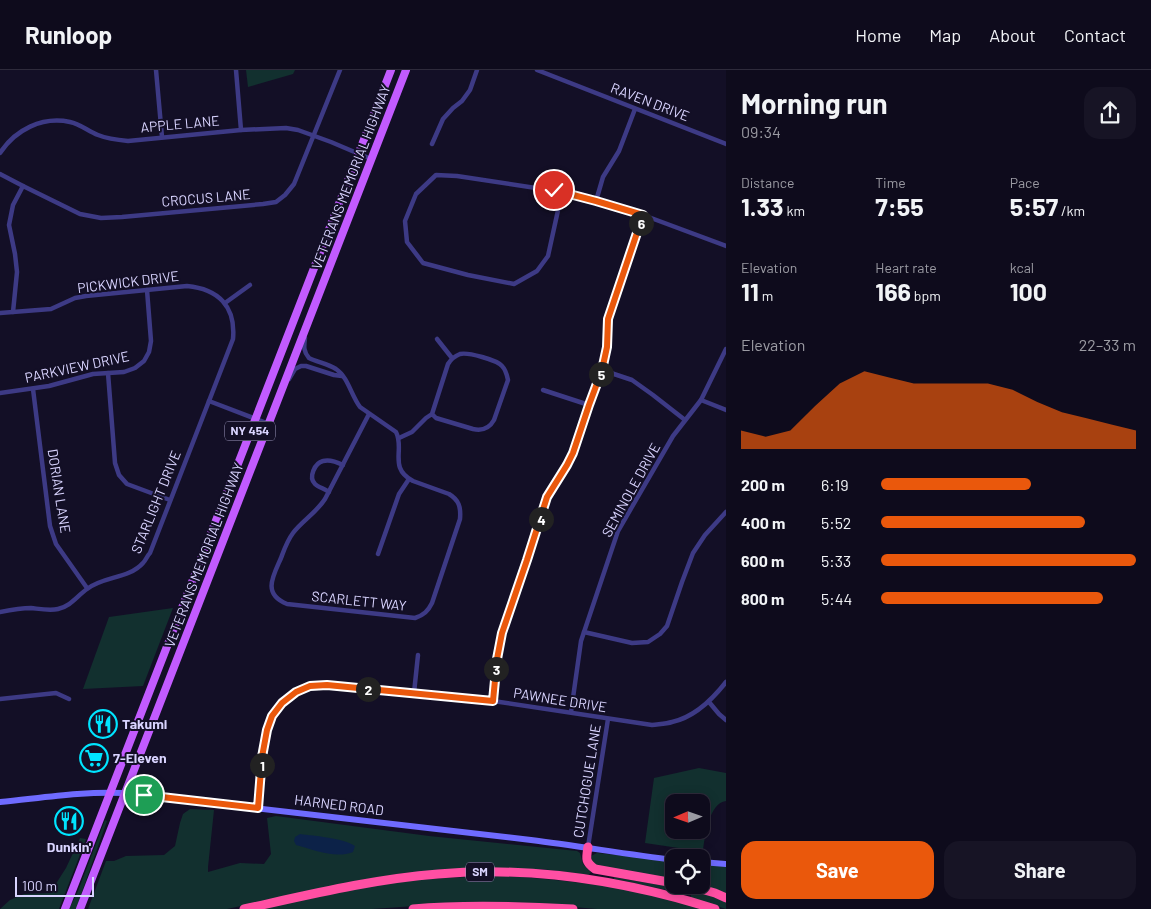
<!DOCTYPE html>
<html lang="en">
<head>
<meta charset="utf-8">
<style>
	:root { --surface:#0e0b1c; --page:#171425; --text:#f1f3f6; --muted:#9b9ba3; --line:#2e2b3b; --accent:#ea580c }
	body { margin:0; font-family:Barlow,sans-serif; background:var(--page); color:var(--text); height:100vh; display:flex; flex-direction:column; font-size:19px; white-space:nowrap }
	* { box-sizing:border-box; margin:0 }
	p { font-size:16px; color:var(--muted) }
	.icon { flex:none; width:28px; height:28px; fill:none; stroke:currentColor; stroke-width:2; stroke-linecap:round; stroke-linejoin:round }
	.map { position:relative; flex:1; overflow:hidden }
	.drawer { display:flex; flex-direction:column; background:var(--surface); width:425px }
	.drawer>* { flex:none }
	.needle { width:32px; rotate:268deg }
	.controls { position:absolute; left:665px; top:724px; display:grid; gap:10px }
	.controls a { display:grid; place-items:center; width:45px; height:45px; border-radius:10px; background:var(--surface); box-shadow:0 2px 12px #0003,0 0 0 1px var(--line); font-size:25px }
	.scale { position:absolute; left:15px; bottom:12px; width:79px; box-sizing:border-box; padding-left:5px; border:2px solid #d9d4ff; border-top:0; font-size:14px; line-height:18px; white-space:nowrap; color:#d9d4ff; -webkit-text-stroke:4px #130f26; paint-order:stroke }
	.pin { position:absolute; display:grid; place-items:center; width:42px; height:42px; color:#fff; margin:-21px; border:2px solid #fff; border-radius:50%; box-shadow:0 1px 5px #0007 }
	.km { position:absolute; width:25px; height:25px; margin:-12px; border-radius:50%; background:#222; color:#fff; font-size:14px; line-height:25px; text-align:center }
	.round { display:grid; place-items:center; flex:none; width:52px; height:52px; border-radius:15px; background:var(--page) }
	.summary { display:flex; align-items:center; justify-content:space-between; height:85px; padding:0 15px }
	h1 { font-size:28px; font-weight:700; line-height:38px }
	.figures { display:grid; grid-template-columns:repeat(3,1fr); gap:8px; height:85px; padding:5px 15px }
	.figures div { display:grid; align-content:center }
	.figures b { font-size:25px; font-weight:700 }
	.figures small { font-size:14px; font-weight:400 }
	.figures p { font-size:14px }
	.chart { height:140px; padding:10px 15px }
	.chart p { display:flex; justify-content:space-between }
	.chart svg { width:100%; height:90px; margin-top:5px; fill:var(--accent); opacity:.7 }
	.action { display:flex; gap:10px; margin-top:auto; padding:10px 15px }
	.action a { flex:1; height:58px; border-radius:15px; background:var(--accent); color:#fff; font-size:20px; font-weight:700; line-height:58px; text-align:center }
	.action a+a { background:var(--page); color:var(--text) }
	ul { padding:0 15px; list-style:none; font-size:16px }
	li { display:grid; grid-template-columns:80px 60px 1fr; align-items:center; height:38px }
	li i { height:12px; border-radius:6px; background:var(--accent) }
	header { display:flex; align-items:center; gap:30px; box-sizing:border-box; height:70px; padding:0 25px; background:var(--surface); border-bottom:1px solid var(--line) }
	header strong { font-size:24px }
	nav { display:flex; gap:28px; margin-inline-start:auto; font-size:18px }
	main { display:flex; flex:1; min-height:0 }
	.map>svg:first-child { display:block }
	.green { fill:#12302f; fill-rule:evenodd }
	.water { fill:#0c2248 }
	.lines { fill:none; stroke-linecap:round; stroke-linejoin:round }
	.minor { stroke:#3d3a85; stroke-width:4.5 }
	.secondary { stroke:#6f6bff; stroke-width:6 }
	.primary { stroke:#c25bff; stroke-width:8 }
	.motorway { stroke:#ff4fa3; stroke-width:9 }
	.route-casing { stroke:#fff; stroke-width:10 }
	.route { stroke:#ea580c; stroke-width:6 }
	.labels { text-anchor:middle; stroke-width:4; stroke-linejoin:round; paint-order:stroke }
	.shield { fill:#130f26; stroke:#9e99be; stroke-width:1 }
	.shield-label { font-size:12px; font-weight:bold; fill:#d9d4ff }
	.street-label { font-size:14px; fill:#d9d4ff; stroke:#130f26 }
	.poi-label { font-size:14px; font-weight:bold; fill:#d9d4ff; stroke:#130f26; text-anchor:start }
</style>
</head>
<body>
<header>
<strong>Runloop</strong>
<nav><a>Home</a><a>Map</a><a>About</a><a>Contact</a></nav>
</header>
<main>
<div class="map">
<svg width="726" height="839" viewBox="0 0 726 839">
	<rect width="100%" height="100%" fill="#130f26"/>
	<g class="green">
		<polygon points="246,0 295,0 293,4 248,17"/>
		<polygon points="173,538 143,616 83,619 109,547"/>
		<path d="M699,698l27,5v28c-17,2 -21,35 -23,49l-4,1 -54,-8 9,-65zM674,732h27v28h-27z"/>
		<polygon points="190,739 214,740 208,797 208,802 240,793 264,794 271,784 267,748 276,746 429,766 577,781 580,783 583,794 591,802 589,805 542,799 451,799 405,803 361,810 227,839 88,839 106,791 114,791 126,786 164,785 175,776 180,753 183,744"/>
		<polygon points="105,750 107,751 76,839 69,839 78,821"/>
		<polygon points="80,768 86,769 59,839 0,839 10,830 24,824 50,823 66,798"/>
		<polygon points="597,783 674,791 674,810 597,797 592,793 591,786"/>
		<polygon points="701,794 726,795 726,825 701,815"/>
		<path d="M507,806c53,4 105,9 157,21 13,3 27,8 41,12h-108l-71,-6 -53,-1 -101,7h-111c49,-11 97,-22 147,-28 33,-4 66,-4 99,-5z"/>
		<polygon points="614,807 701,822 726,832 726,839 691,828 691,825 614,809"/>
	</g>
	<path class="water" d="M300,764c15,2 43,4 55,12l-2,6c-18,7 -38,-2 -57,-7l-2,-4 1,-4z"/>
	<g class="lines">
		<g class="minor">
			<polyline points="156,0 162,67"/>
			<polyline points="236,0 241,60"/>
			<polyline points="537,0 726,74"/>
			<polyline points="432,74 443,49 453,38 462,31 470,20 477,0"/>
			<path d="M0,83c15,-23 42,-37 70,-31 10,2 18,9 28,13 10,4 19,5 30,6l113,-11 45,-2 12,2 33,12 40,17"/>
			<polyline points="0,104 23,116 80,144 101,148 122,147 263,134 276,132 285,125 294,114 340,0"/>
			<polyline points="562,122 548,186 537,201 514,214 468,205 423,193 407,172 405,151 416,124 436,105 457,106 562,122 643,145 726,176"/>
			<polyline points="596,131 603,107 619,81 635,39"/>
			<polyline points="225,233 250,215"/>
			<polyline points="13,242 17,202 15,184 9,155 13,135 23,116"/>
			<path d="M0,243l51,-4 24,-11 11,-2 101,-10c31,3 49,20 46,53l-24,62 -59,152c-3,3 -4,7 -7,10 -14,16 -40,13 -56,26 -10,7 -16,17 -29,20 -8,2 -18,0 -27,-1 -10,0 -21,2 -31,4"/>
			<path d="M305,268c-1,8 -2,13 4,20 8,4 19,6 27,11 12,8 15,26 24,38l36,25c9,17 -8,36 17,49l36,13c10,6 12,13 11,25l-28,84c-4,8 -8,12 -17,15l-128,-14c-25,-10 -14,-28 -6,-46 3,-8 6,-17 12,-25 9,-12 23,-20 32,-34l44,-85"/>
			<polyline points="437,269 452,288"/>
			<polyline points="602,300 632,310 653,325 685,350"/>
			<polyline points="108,303 115,393 119,405 127,414 170,430"/>
			<polyline points="289,309 295,299 301,296 306,296 334,305 342,306"/>
			<polyline points="33,319 50,456 56,474 87,518"/>
			<polyline points="543,320 589,335"/>
			<polyline points="0,323 49,316 93,304 124,302 135,298 144,291 149,282 151,271 147,220"/>
			<polyline points="701,330 726,340"/>
			<polyline points="209,331 269,354"/>
			<path d="M399,368l13,-6 14,-14 6,-4 16,-50c3,-5 7,-8 12,-10 8,-2 37,6 42,12 4,4 5,9 6,14l-14,40c-5,9 -12,11 -21,9l-37,-11 -4,-4"/>
			<path d="M329,422c-4,-3 -11,-5 -14,-8 -7,-7 0,-21 8,-23 7,-2 14,1 20,4"/>
			<polyline points="378,484 399,424 409,409"/>
			<polyline points="584,562 632,573 648,572 660,564 667,556 682,512 693,483 705,465 726,442"/>
			<polyline points="414,623 418,585"/>
			<polyline points="0,629 56,623 69,629"/>
			<polyline points="493,631 497,589 502,563 547,427 567,395 573,383 589,335 602,300 607,277 608,249 643,145"/>
			<polyline points="709,632 719,644 726,650"/>
			<polyline points="571,642 581,571 618,461 673,366 701,330 726,279"/>
			<path d="M258,738l4,-51 5,-28 5,-13 10,-13 14,-11 14,-6 17,-1 166,16 159,24c7,-1 14,-1 20,-3 23,-5 40,-22 54,-40"/>
			<polyline points="588,777 608,649"/>
		</g>
		<g class="secondary">
			<path d="M0,732c41,-4 83,-11 124,-9l407,47c47,6 95,14 143,20"/>
			<polyline points="701,792 726,794"/>
		</g>
		<g class="primary">
			<polyline points="65,839 391,0"/>
			<polyline points="80,839 406,0"/>
		</g>
		<g class="motorway">
			<path d="M588,777c-2,12 -3,15 7,22l79,14"/>
			<polyline points="687,815 715,823 726,828"/>
			<path d="M244,839c64,-14 129,-30 194,-35 93,-8 188,7 277,35"/>
			<path d="M413,839c53,-5 107,-3 160,0"/>
		</g>
	</g>
	<g class="lines">
		<defs>
			<polyline id="route" points="144,725 258,738 262,687 267,660 272,646 282,633 296,622 310,616 327,615 493,631 497,589 502,563 527,490 547,427 567,395 573,383 589,335 602,300 607,277 608,249 643,145 596,131 554,120"/>
		</defs>
		<use href="#route" class="route-casing"/>
		<use href="#route" class="route"/>
	</g>
	<defs>
		<symbol id="restaurant-ring" viewBox="-11 -11 22 22"><circle r="9.5" fill="#130f26" stroke="#00e5ff" stroke-width="1.5"/><path d="M-5-6h1v4h1v-4h1v4h1v-4h1v5L-1.5 .5V6h-2V.5L-5-1ZM5-6V6H3V1.5H1.5Q1.5-4 5-6Z" fill="#00e5ff"/></symbol>
		<symbol id="supermarket-ring" viewBox="-11 -11 22 22"><circle r="9.5" fill="#130f26" stroke="#00e5ff" stroke-width="1.5"/><path d="M-6-5.5h2.5l.6 2H6L4.5 2H-2.5L-4.4-4H-6ZM-1.5 3.2a1.3 1.3 0 1 0 .1 0ZM3 3.2a1.3 1.3 0 1 0 .1 0Z" fill="#00e5ff"/></symbol>
	</defs>
	<g fill-rule="evenodd">
		<use href="#restaurant-ring" x="87" y="638" width="32" height="32"/>
		<use href="#supermarket-ring" x="78" y="672" width="32" height="32"/>
		<use href="#restaurant-ring" x="53" y="735" width="32" height="32"/>
	</g>
	<g class="labels">
		<g class="shield">
			<rect x="225" y="351.5" width="50" height="19" rx="4"/>
			<rect x="466" y="792.5" width="28" height="19" rx="4"/>
		</g>
		<g class="shield-label">
			<text x="250" y="365">NY 454</text>
			<text x="480" y="806">SM</text>
		</g>
		<g class="street-label">
			<text transform="translate(650 32) rotate(21)" y="5">RAVEN DRIVE</text>
			<text transform="translate(180 54) rotate(-5)" y="5">APPLE LANE</text>
			<text transform="translate(351 107) rotate(-69)" y="5">VETERANS MEMORIAL HIGHWAY</text>
			<text transform="translate(206 128) rotate(-5)" y="5">CROCUS LANE</text>
			<text transform="translate(128 212) rotate(-7)" y="5">PICKWICK DRIVE</text>
			<text transform="translate(77 297) rotate(-12)" y="5">PARKVIEW DRIVE</text>
			<text transform="translate(631 420) rotate(-61)" y="5">SEMINOLE DRIVE</text>
			<text transform="translate(59 421) rotate(81)" y="5">DORIAN LANE</text>
			<text transform="translate(156 432) rotate(-68)" y="5">STARLIGHT DRIVE</text>
			<text transform="translate(204 485) rotate(-69)" y="5">VETERANS MEMORIAL HIGHWAY</text>
			<text transform="translate(359 531) rotate(6)" y="5">SCARLETT WAY</text>
			<text transform="translate(560 630) rotate(9)" y="5">PAWNEE DRIVE</text>
			<text transform="translate(587 711) rotate(-81)" y="5">CUTCHOGUE LANE</text>
			<text transform="translate(339 735) rotate(7)" y="5">HARNED ROAD</text>
		</g>
		<g class="poi-label">
			<text x="122" y="659">Takumi</text>
			<text x="113" y="693">7-Eleven</text>
			<text x="69" y="782" text-anchor="middle">Dunkin'</text>
		</g>
	</g>
</svg>
<div class="controls">
<a><svg class="needle" viewBox="-14 -14 28 28"><path d="M0-13l5 13h-10z" fill="#e53935"/><path d="M0 13l5-13h-10z" fill="#9b9ba3"/></svg></a>
<a><svg class="icon" aria-label="locate" viewBox="0 0 24 24"><circle cx="12" cy="12" r="6"/><path d="M12 2v4M12 18v4M2 12h4M18 12h4"/></svg></a>
</div>
<div class="scale">100 m</div>
<div class="pin" style="left:144px;top:725px;background:#1e9e55"><svg class="icon" aria-label="arrive" viewBox="0 0 24 24"><path d="M6 21V4h12l-3 4 3 4H6"/></svg></div>
<div class="pin" style="left:554px;top:120px;background:#d93025"><svg class="icon" aria-label="check" viewBox="0 0 24 24"><path d="M5 12l5 5 9-10"/></svg></div>
<b class="km" style="left:262px;top:695px">1</b>
<b class="km" style="left:368px;top:619px">2</b>
<b class="km" style="left:496px;top:599px">3</b>
<b class="km" style="left:541px;top:449px">4</b>
<b class="km" style="left:601px;top:304px">5</b>
<b class="km" style="left:641px;top:153px">6</b>
</div>
<section class="drawer">
<div class="summary"><div><h1>Morning run</h1><p>09:34</p></div><a class="round"><svg class="icon" aria-label="share" viewBox="0 0 24 24"><path d="M12 15V3M7 8l5-5 5 5M5 13v7h14v-7"/></svg></a></div>
<div class="figures">
<div><p>Distance</p><b>1.33<small> km</small></b></div>
<div><p>Time</p><b>7:55</b></div>
<div><p>Pace</p><b>5:57<small> /km</small></b></div>
</div>
<div class="figures">
<div><p>Elevation</p><b>11<small> m</small></b></div>
<div><p>Heart rate</p><b>166<small> bpm</small></b></div>
<div><p>kcal</p><b>100</b></div>
</div>
<div class="chart"><p><span>Elevation</span>22–33 m</p>
<svg viewBox="0 0 160 44" preserveAspectRatio="none"><path d="M0 44V35L10 38L20 35L30 23L40 12L50 6L60 9L70 12L80 12L90 12L100 12L110 15L120 21L130 26L140 29L150 32L160 35V44z"/></svg>
</div>
<ul>
<li><b>200 m</b>6:19<i style="width:59%"></i></li>
<li><b>400 m</b>5:52<i style="width:80%"></i></li>
<li><b>600 m</b>5:33<i style="width:100%"></i></li>
<li><b>800 m</b>5:44<i style="width:87%"></i></li>
</ul>
<div class="action"><a>Save</a><a>Share</a></div>
</section>
</main>
</body>
</html>
